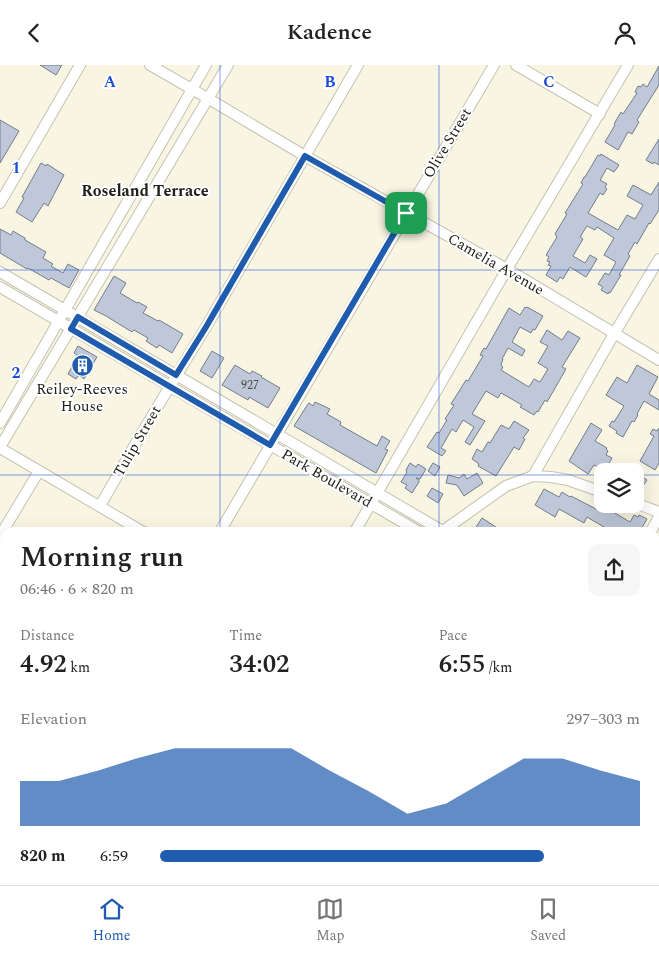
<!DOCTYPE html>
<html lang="en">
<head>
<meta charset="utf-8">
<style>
	:root { --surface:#fff; --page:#f6f6f6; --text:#222; --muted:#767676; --line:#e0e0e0; --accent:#1f5cad }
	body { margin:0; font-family:Spectral,serif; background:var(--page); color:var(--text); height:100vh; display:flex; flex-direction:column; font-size:19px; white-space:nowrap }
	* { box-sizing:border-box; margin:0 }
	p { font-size:16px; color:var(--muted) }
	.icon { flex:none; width:28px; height:28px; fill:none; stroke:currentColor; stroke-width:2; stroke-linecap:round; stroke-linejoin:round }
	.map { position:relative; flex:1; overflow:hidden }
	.panel { position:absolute; left:0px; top:462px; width:660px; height:358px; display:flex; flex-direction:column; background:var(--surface); border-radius:15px 15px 0 0; box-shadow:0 5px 20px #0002 }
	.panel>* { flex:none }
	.controls { position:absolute; left:594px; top:398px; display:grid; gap:10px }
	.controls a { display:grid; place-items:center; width:50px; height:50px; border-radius:10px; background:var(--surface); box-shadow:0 5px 20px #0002; font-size:25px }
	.pin { position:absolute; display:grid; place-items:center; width:42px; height:42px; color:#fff; margin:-21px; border-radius:10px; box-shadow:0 2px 8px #0006 }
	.round { display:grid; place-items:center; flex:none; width:52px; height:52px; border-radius:10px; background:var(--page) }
	.summary { display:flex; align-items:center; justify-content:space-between; height:85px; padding:0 20px }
	h1 { font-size:28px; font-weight:600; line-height:38px }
	.stats { display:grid; grid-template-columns:repeat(3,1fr); gap:8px; height:85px; padding:5px 20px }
	.stats div { display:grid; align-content:center }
	.stats b { font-size:25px; font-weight:600 }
	.stats small { font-size:14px; font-weight:400 }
	.stats p { font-size:14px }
	.chart { height:140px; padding:10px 20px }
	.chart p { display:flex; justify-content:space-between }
	.chart svg { width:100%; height:90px; margin-top:5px; fill:var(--accent); opacity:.7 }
	ul { padding:0 20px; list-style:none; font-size:16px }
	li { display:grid; grid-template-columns:80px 60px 1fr; align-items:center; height:38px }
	li i { height:12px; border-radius:6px; background:var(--accent) }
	header { display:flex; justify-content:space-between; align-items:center; height:65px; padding:0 20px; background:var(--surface); font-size:22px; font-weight:600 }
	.dock { display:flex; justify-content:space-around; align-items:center; height:70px; border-top:1px solid var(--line); background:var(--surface); font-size:14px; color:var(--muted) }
	.dock a { display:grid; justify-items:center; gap:2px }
	.dock .active { color:var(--accent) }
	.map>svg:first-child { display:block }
	.building { fill:#bec8d8; stroke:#737d8b }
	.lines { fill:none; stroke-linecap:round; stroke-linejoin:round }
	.minor-casing { stroke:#c6c3b1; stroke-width:12 }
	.minor { stroke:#fff; stroke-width:10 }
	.route-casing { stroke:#fff; stroke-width:10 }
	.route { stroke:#1f5cad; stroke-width:6 }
	.grid { fill:none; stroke:#1d4ed8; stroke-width:1; stroke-opacity:0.55 }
	.labels { text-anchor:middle; stroke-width:4; stroke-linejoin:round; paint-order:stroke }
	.number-label { font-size:12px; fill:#494b4a }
	.street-label { font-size:15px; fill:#22211b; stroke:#fff }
	.poi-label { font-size:15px; fill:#22211b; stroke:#fff }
	.neighbourhood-label { font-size:16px; font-weight:bold; fill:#22211b; stroke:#fff }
	.grid-label { font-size:16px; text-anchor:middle; font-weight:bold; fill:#1d4ed8; stroke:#fff; stroke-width:4; stroke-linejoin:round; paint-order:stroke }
</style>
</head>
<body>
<header><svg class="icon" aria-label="back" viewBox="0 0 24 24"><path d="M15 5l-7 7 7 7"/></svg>Kadence<svg class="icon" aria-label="person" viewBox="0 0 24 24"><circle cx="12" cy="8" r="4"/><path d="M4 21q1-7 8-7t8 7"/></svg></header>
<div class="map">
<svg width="659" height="820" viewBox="0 0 659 820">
	<rect width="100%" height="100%" fill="#f8f5e3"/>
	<g class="building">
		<polygon points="40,0 62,0 56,10"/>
		<polygon points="659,1 659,20 637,55 639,57 632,69 628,67 618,85 605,77 615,60 614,59 621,47 623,49 637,28 635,27 638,21 641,22 643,19 647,22"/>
		<polygon points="0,55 19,66 0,98"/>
		<polygon points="659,74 659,100 654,97 653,99 646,95"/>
		<polygon points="601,89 619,100 614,107 607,103 600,115 607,119 605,122 607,124 603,130 600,128 588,148 618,165 627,150 635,154 643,140 627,131 633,120 651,130 659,117 659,145 650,159 649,158 637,179 635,177 628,189 630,191 619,210 621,210 610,228 609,227 608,229 601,225 603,222 598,219 605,208 609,210 616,197 604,190 614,173 597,162 595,165 587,161 580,172 583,174 573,191 585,198 590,190 597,194 586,212 570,202 563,214 560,212 557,217 546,210 551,201 548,200 550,197 547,196 549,192 546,190 557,172 555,169 567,149 565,148 583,119 581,118 584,112 585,112 598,90 600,91"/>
		<polygon points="41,98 46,101 47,99 64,110 48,141 44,138 32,157 16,147 24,133 22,132"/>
		<polygon points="0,164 11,170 13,166 25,173 25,175 46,187 43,193 53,199 51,201 63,208 68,199 79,205 69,223 51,213 49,215 28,203 27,204 0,188"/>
		<polygon points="114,211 126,218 120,228 137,238 138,237 147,242 143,248 158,256 159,255 183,269 172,288 159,280 157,283 146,276 148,273 134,265 132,267 106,251 94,245"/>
		<polygon points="525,242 526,243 527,242 543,251 535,265 533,264 531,268 520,262 512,277 525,285 522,291 508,283 502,294 503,294 501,300 503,302 501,305 529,322 534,314 540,317 548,304 538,298 548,281 540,277 547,265 562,275 568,266 580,273 562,302 566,304 547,337 545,335 538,347 537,346 534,350 520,342 522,340 501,328 498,333 486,326 472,349 485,356 470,380 465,377 474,362 463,355 456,367 452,364 441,383 446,386 442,391 427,382 437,367 439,368 447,355 445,354 454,340 451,339 466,315 468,316 483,291 480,290 484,283 486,284 509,243 520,250"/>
		<polygon points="78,281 97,292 84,314 79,310 76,314 68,309 78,291 74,288"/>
		<polygon points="212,286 224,293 212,313 200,306"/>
		<polygon points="235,300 250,309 252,306 262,311 261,312 280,323 268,343 249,332 248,335 222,320"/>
		<polygon points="637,300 658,312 649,329 659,335 659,345 644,336 637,349 638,350 634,357 632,356 623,372 616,368 617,366 609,361 612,356 614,357 624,341 606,330 617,312 627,318"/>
		<polygon points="315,337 330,344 327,349 341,357 340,360 377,381 382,371 390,376 385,384 388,385 376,408 294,361 306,342 309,338 313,341"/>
		<polygon points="514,356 529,365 523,373 525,374 519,385 514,382 496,411 478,401 479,399 472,394 477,384 482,387 488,377 490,378 501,360 509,364"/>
		<polygon points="591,358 602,365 595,376 607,383 606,384 608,386 606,390 612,393 605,406 594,400 588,409 569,396"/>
		<polygon points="659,363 659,398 655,405 640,396 654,371 650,369 653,364 657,366"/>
		<polygon points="410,398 416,402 418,399 426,404 420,414 416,413 419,415 419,417 412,428 405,423 407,420 401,417 407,407 406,405"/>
		<polygon points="433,398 440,402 435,411 428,406"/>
		<polygon points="635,407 647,415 636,431 635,431"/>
		<polygon points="477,408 483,418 464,431 457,420 446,418 448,410 459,413 464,409 467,414"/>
		<polygon points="432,423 443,429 438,438 427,431"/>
		<polygon points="544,424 559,432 562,427 570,432 571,431 600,446 603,441 630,457 634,450 638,452 639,450 647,454 639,468 607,468 609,465 587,452 584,458 559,444 555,452 535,440"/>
		<polygon points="482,453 505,468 472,468"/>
	</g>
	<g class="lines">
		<defs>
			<g id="minor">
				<polyline points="150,0 209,34 305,91 507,204 659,295"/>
				<polyline points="516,0 600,49"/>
				<polyline points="0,138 80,0"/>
				<polyline points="0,207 446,468"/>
				<polyline points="0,222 421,468"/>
				<polyline points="0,358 206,0"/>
				<polyline points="0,382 228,0"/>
				<polyline points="0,383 145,468"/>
				<polyline points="533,411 614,269 659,194"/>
				<polyline points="635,438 659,447"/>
				<polyline points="100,441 141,369 206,262 358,0"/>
				<polyline points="219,468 494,0"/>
				<polyline points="354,468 507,204 628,0"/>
				<polyline points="440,468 506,421 533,411 551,412 568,415 602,427"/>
				<polyline points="650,468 659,452"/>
				<polyline points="0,471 39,406"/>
				<polyline points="0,503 5,506"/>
				<polyline points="655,589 659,591"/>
				<polyline points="655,604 659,606"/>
				<polyline points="0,630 5,633"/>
				<polyline points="0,703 5,694"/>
				<polyline points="0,799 5,802"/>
				<polyline points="27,815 36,820"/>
				<polyline points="227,815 235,820"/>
				<polyline points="350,815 359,820"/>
				<polyline points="500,815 508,820"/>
				<polyline points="43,820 46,815"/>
				<polyline points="151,820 154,815"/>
				<polyline points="176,820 185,815"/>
				<polyline points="444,820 447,815"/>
			</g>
		</defs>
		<use href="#minor" class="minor-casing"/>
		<use href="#minor" class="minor"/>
	</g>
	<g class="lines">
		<defs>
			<polygon id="route" points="305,91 406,148 270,380 71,264 78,252 176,310 206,262"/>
		</defs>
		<use href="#route" class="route-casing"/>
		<use href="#route" class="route"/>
	</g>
	<path class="grid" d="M220,0v468M439,0v468M0,205h659M0,410h602M635,410h24M0,615h5M655,615h4M220,815v5M439,815v5"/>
	<defs>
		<symbol id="building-disc" viewBox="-11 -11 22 22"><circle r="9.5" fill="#1f5cad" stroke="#fff"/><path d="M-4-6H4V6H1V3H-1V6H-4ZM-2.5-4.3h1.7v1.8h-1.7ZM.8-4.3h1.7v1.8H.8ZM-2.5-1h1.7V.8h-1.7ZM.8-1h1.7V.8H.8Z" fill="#fff"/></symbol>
	</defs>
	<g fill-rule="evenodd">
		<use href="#building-disc" x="70" y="288" width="25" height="25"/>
	</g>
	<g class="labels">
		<g class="number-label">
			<text x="250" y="324">927</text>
		</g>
		<g class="street-label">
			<text transform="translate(447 78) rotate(-59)" y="5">Olive Street</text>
			<text transform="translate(496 199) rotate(30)" y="5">Camelia Avenue</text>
			<text transform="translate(137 376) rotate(-60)" y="5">Tulip Street</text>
			<text transform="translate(327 413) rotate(30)" y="5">Park Boulevard</text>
		</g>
		<g class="poi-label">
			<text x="82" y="329">Reiley-Reeves<tspan x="82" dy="17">House</tspan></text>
		</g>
		<g class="neighbourhood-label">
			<text x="145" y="131">Roseland Terrace</text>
		</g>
	</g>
	<g class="grid-label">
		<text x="110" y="22">A</text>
		<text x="330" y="22">B</text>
		<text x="549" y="22">C</text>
		<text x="16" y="108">1</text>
		<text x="16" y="313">2</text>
	</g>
</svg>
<div class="controls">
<a><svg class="icon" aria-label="layers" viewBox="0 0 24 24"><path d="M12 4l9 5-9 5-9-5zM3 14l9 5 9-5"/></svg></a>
</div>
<div class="pin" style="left:406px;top:148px;background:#1e9e55"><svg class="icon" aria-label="arrive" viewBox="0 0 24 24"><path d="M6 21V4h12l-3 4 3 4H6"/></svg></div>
<section class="panel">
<div class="summary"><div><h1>Morning run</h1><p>06:46 · 6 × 820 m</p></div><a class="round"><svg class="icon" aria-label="share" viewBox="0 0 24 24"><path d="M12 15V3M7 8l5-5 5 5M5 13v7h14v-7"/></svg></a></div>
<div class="stats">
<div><p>Distance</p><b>4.92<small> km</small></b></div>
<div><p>Time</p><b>34:02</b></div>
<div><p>Pace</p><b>6:55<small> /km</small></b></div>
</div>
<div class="chart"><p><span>Elevation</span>297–303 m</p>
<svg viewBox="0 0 160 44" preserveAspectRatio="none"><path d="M0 44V22L10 22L20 17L30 11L40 6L50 6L60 6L70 6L80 17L90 27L100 38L110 33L120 22L130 11L140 11L150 17L160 22V44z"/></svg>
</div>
<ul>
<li><b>820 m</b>6:59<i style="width:80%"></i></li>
</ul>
</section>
</div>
<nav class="dock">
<a class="active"><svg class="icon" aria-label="home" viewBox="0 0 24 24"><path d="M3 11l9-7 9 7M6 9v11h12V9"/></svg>Home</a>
<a><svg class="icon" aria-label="map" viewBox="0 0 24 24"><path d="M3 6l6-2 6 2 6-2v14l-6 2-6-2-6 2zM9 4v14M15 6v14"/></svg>Map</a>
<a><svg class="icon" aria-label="saved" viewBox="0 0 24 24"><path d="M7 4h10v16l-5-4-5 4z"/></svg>Saved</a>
</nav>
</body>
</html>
